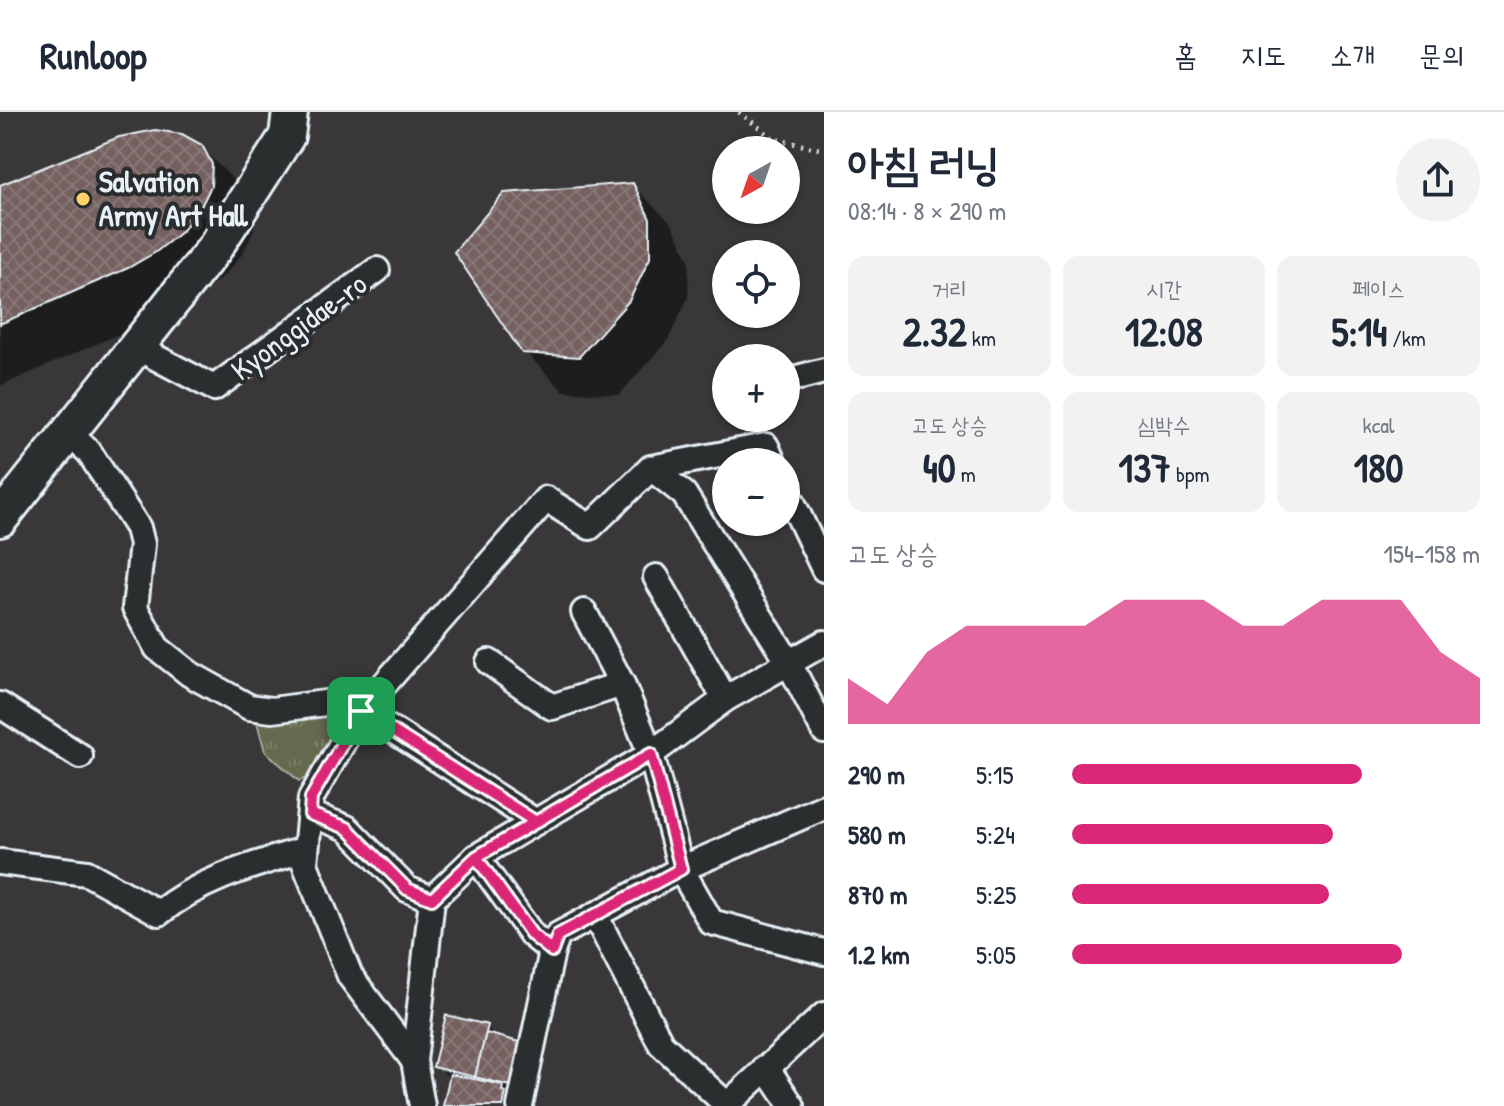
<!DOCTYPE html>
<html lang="ko">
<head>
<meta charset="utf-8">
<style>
	:root { --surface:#fff; --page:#f2f2f3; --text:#1f2937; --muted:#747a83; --line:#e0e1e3; --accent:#db2777 }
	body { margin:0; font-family:"Patrick Hand","Poor Story",sans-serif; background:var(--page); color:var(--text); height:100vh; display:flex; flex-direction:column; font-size:30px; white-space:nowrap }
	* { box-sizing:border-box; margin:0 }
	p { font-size:26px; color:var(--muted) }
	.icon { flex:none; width:44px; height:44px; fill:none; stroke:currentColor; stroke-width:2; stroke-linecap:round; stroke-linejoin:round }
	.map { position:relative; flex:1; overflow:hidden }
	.sheet { display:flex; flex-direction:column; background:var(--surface); width:680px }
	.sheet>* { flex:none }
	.needle { width:52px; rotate:220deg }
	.fabs { position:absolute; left:712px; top:24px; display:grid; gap:16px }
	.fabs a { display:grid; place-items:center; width:88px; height:88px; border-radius:50%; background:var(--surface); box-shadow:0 2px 6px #0004; font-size:40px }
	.pin { position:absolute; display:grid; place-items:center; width:68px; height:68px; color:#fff; margin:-34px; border-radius:16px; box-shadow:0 4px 12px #0006 }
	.round { display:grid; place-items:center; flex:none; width:84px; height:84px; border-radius:42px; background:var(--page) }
	.overview { display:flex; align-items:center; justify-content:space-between; height:136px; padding:0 24px }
	h1 { font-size:44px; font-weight:800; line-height:60px }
	.metrics { display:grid; grid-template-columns:repeat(3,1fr); gap:12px; height:136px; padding:8px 24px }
	.metrics div { display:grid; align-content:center; border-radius:16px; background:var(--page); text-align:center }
	.metrics b { font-size:40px; font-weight:800 }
	.metrics small { font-size:22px; font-weight:400 }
	.metrics p { font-size:22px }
	.chart { height:224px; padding:16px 24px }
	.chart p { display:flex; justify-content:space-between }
	.chart svg { width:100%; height:144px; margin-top:8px; fill:var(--accent); opacity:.7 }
	ul { padding:0 24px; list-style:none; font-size:26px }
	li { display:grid; grid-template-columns:128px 96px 1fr; align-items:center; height:60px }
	li i { height:20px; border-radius:10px; background:var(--accent) }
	header { display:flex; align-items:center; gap:48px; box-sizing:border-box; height:112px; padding:0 40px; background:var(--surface); border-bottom:2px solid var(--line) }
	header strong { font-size:38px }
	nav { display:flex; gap:44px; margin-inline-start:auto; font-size:28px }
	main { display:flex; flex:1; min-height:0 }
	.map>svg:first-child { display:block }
	.park { fill:url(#park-tufts); stroke:#a6aea4; stroke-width:2 }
	.shadow { fill:#0007 }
	.building { fill:url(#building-cross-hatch); stroke:#e8f1f8; stroke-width:2 }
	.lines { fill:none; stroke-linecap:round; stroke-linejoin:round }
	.street-casing { stroke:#e8f1f8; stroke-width:30 }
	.secondary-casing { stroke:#e8f1f8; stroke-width:40 }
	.path { stroke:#e8f1f8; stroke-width:5; stroke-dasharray:2 6; stroke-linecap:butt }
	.street { stroke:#2a2d2e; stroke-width:24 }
	.secondary { stroke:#2a2d2e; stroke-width:34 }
	.route-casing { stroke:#fff; stroke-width:16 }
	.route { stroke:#db2777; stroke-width:10 }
	.poi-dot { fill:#ffd166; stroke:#2a2d2e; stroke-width:3 }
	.labels { text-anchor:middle; stroke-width:8; stroke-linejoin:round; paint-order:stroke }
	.poi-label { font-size:30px; font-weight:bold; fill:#e8f1f8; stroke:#2a2d2e; text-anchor:start }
	.street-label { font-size:30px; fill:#e8f1f8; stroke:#2a2d2e }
</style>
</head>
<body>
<header>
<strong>Runloop</strong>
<nav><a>홈</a><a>지도</a><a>소개</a><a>문의</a></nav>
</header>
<main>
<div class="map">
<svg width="824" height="994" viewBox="0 0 824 994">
	<defs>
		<pattern id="park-tufts" width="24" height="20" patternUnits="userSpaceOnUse" patternTransform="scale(2)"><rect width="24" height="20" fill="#656a50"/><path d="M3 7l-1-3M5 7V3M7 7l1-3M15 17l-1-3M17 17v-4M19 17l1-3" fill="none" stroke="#7b806a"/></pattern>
		<pattern id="building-cross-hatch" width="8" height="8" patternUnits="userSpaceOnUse" patternTransform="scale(2)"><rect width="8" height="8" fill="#74615f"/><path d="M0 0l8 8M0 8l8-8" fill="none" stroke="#887877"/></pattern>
	</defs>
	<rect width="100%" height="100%" fill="#393738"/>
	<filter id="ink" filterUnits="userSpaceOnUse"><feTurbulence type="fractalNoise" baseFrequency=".0125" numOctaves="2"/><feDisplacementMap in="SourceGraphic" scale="16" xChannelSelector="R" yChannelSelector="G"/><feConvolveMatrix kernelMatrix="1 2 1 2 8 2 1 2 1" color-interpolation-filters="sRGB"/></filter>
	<g filter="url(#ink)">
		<polygon class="park" points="332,597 352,604 307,666 299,669 265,639 255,603"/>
		<g class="shadow">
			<polygon points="200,34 245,79 255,97 254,118 243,141 225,163 200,183 172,199 0,274 0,76"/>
			<polygon points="632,73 672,112 689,148 688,186 668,228 619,283 563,279 524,239"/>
			<polygon points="487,915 498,926 529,935 516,994 446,994 451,967 436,954"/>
		</g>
		<g class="building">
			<polygon points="155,18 182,22 202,33 212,52 211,74 200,97 181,120 156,140 128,156 0,212 0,73 119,25"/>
			<polygon points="633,71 650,107 650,146 629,189 579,245 522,241 454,140 504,81"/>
			<polygon points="446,903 488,913 475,965 433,955"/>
			<polygon points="486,921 530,933 518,976 475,965"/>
			<polygon points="450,962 503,973 502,979 506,980 503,994 443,994"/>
		</g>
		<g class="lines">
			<defs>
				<g id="street">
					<polyline points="136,235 214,276 377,158"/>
					<polyline points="801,265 824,259"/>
					<polyline points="69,321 89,340 138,416 142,432 135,496 157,536 190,562 249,595 272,598 340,589 394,619 536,710"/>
					<polyline points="651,356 684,382 789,551 824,619"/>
					<polyline points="786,377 824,457"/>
					<polyline points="656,465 725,587"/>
					<polyline points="584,500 622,572 651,642 681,757 711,810 824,840"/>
					<polyline points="489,550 552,595 622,572"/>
					<polyline points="0,593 80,644"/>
					<polyline points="310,702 347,716 407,777 432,787"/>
					<polyline points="476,745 532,823 552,839"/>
					<path d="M0,750l87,11 72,40c43,-35 95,-48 147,-64"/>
					<polyline points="432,787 476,745 651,642 725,587 824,531"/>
					<polyline points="595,803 661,932 727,993"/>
					<polyline points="414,949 350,864 305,752 311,686 361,599 546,387 590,415 651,356 766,334 773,350"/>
					<polyline points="766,955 792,994"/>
					<polyline points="422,994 414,949 432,787"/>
					<polyline points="520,994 552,839 558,823 681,757 824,695"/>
					<polyline points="726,994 824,903"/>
				</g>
				<polyline id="secondary" points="0,407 214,137 287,24 290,0"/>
			</defs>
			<use href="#street" class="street-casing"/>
			<use href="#secondary" class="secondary-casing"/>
			<polyline class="path" points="739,0 774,27 824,38"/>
			<use href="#street" class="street"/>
			<use href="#secondary" class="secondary"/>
		</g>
	</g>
	<g class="lines" filter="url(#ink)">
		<defs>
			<polyline id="route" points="361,599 536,710 476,745 532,823 552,839 558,823 681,757 651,642 476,745 432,787 407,777 347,716 310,702 311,686 361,599"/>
		</defs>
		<use href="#route" class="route-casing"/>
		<use href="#route" class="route"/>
	</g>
	<circle class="poi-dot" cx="83" cy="87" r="8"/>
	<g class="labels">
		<g class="poi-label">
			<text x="99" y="80">Salvation<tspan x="99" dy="34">Army Art Hall</tspan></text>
		</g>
		<g class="street-label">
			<text transform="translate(299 215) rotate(-36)" y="10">Kyonggidae-ro</text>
		</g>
	</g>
</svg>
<div class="fabs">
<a><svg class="needle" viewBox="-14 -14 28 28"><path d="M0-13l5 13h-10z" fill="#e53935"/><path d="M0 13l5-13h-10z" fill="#747a83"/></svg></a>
<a><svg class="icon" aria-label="locate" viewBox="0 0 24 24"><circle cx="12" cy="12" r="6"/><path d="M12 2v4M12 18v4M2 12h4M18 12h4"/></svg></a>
<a>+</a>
<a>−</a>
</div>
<div class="pin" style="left:361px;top:599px;background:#1e9e55"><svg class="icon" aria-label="arrive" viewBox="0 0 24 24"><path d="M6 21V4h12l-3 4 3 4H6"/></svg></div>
</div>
<section class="sheet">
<div class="overview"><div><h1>아침 러닝</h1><p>08:14 · 8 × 290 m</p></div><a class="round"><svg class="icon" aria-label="share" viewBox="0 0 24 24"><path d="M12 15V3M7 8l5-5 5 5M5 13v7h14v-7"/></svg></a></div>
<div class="metrics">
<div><p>거리</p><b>2.32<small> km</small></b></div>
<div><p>시간</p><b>12:08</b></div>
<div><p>페이스</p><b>5:14<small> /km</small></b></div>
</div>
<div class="metrics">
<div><p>고도 상승</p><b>40<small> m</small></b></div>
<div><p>심박수</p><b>137<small> bpm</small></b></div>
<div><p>kcal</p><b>180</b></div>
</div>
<div class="chart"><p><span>고도 상승</span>154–158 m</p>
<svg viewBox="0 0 160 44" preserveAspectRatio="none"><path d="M0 44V30L10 38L20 22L30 14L40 14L50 14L60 14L70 6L80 6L90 6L100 14L110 14L120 6L130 6L140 6L150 22L160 30V44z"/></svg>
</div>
<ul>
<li><b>290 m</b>5:15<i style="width:71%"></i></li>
<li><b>580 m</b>5:24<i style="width:64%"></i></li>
<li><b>870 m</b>5:25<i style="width:63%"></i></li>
<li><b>1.2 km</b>5:05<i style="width:81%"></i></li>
</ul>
</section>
</main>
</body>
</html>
